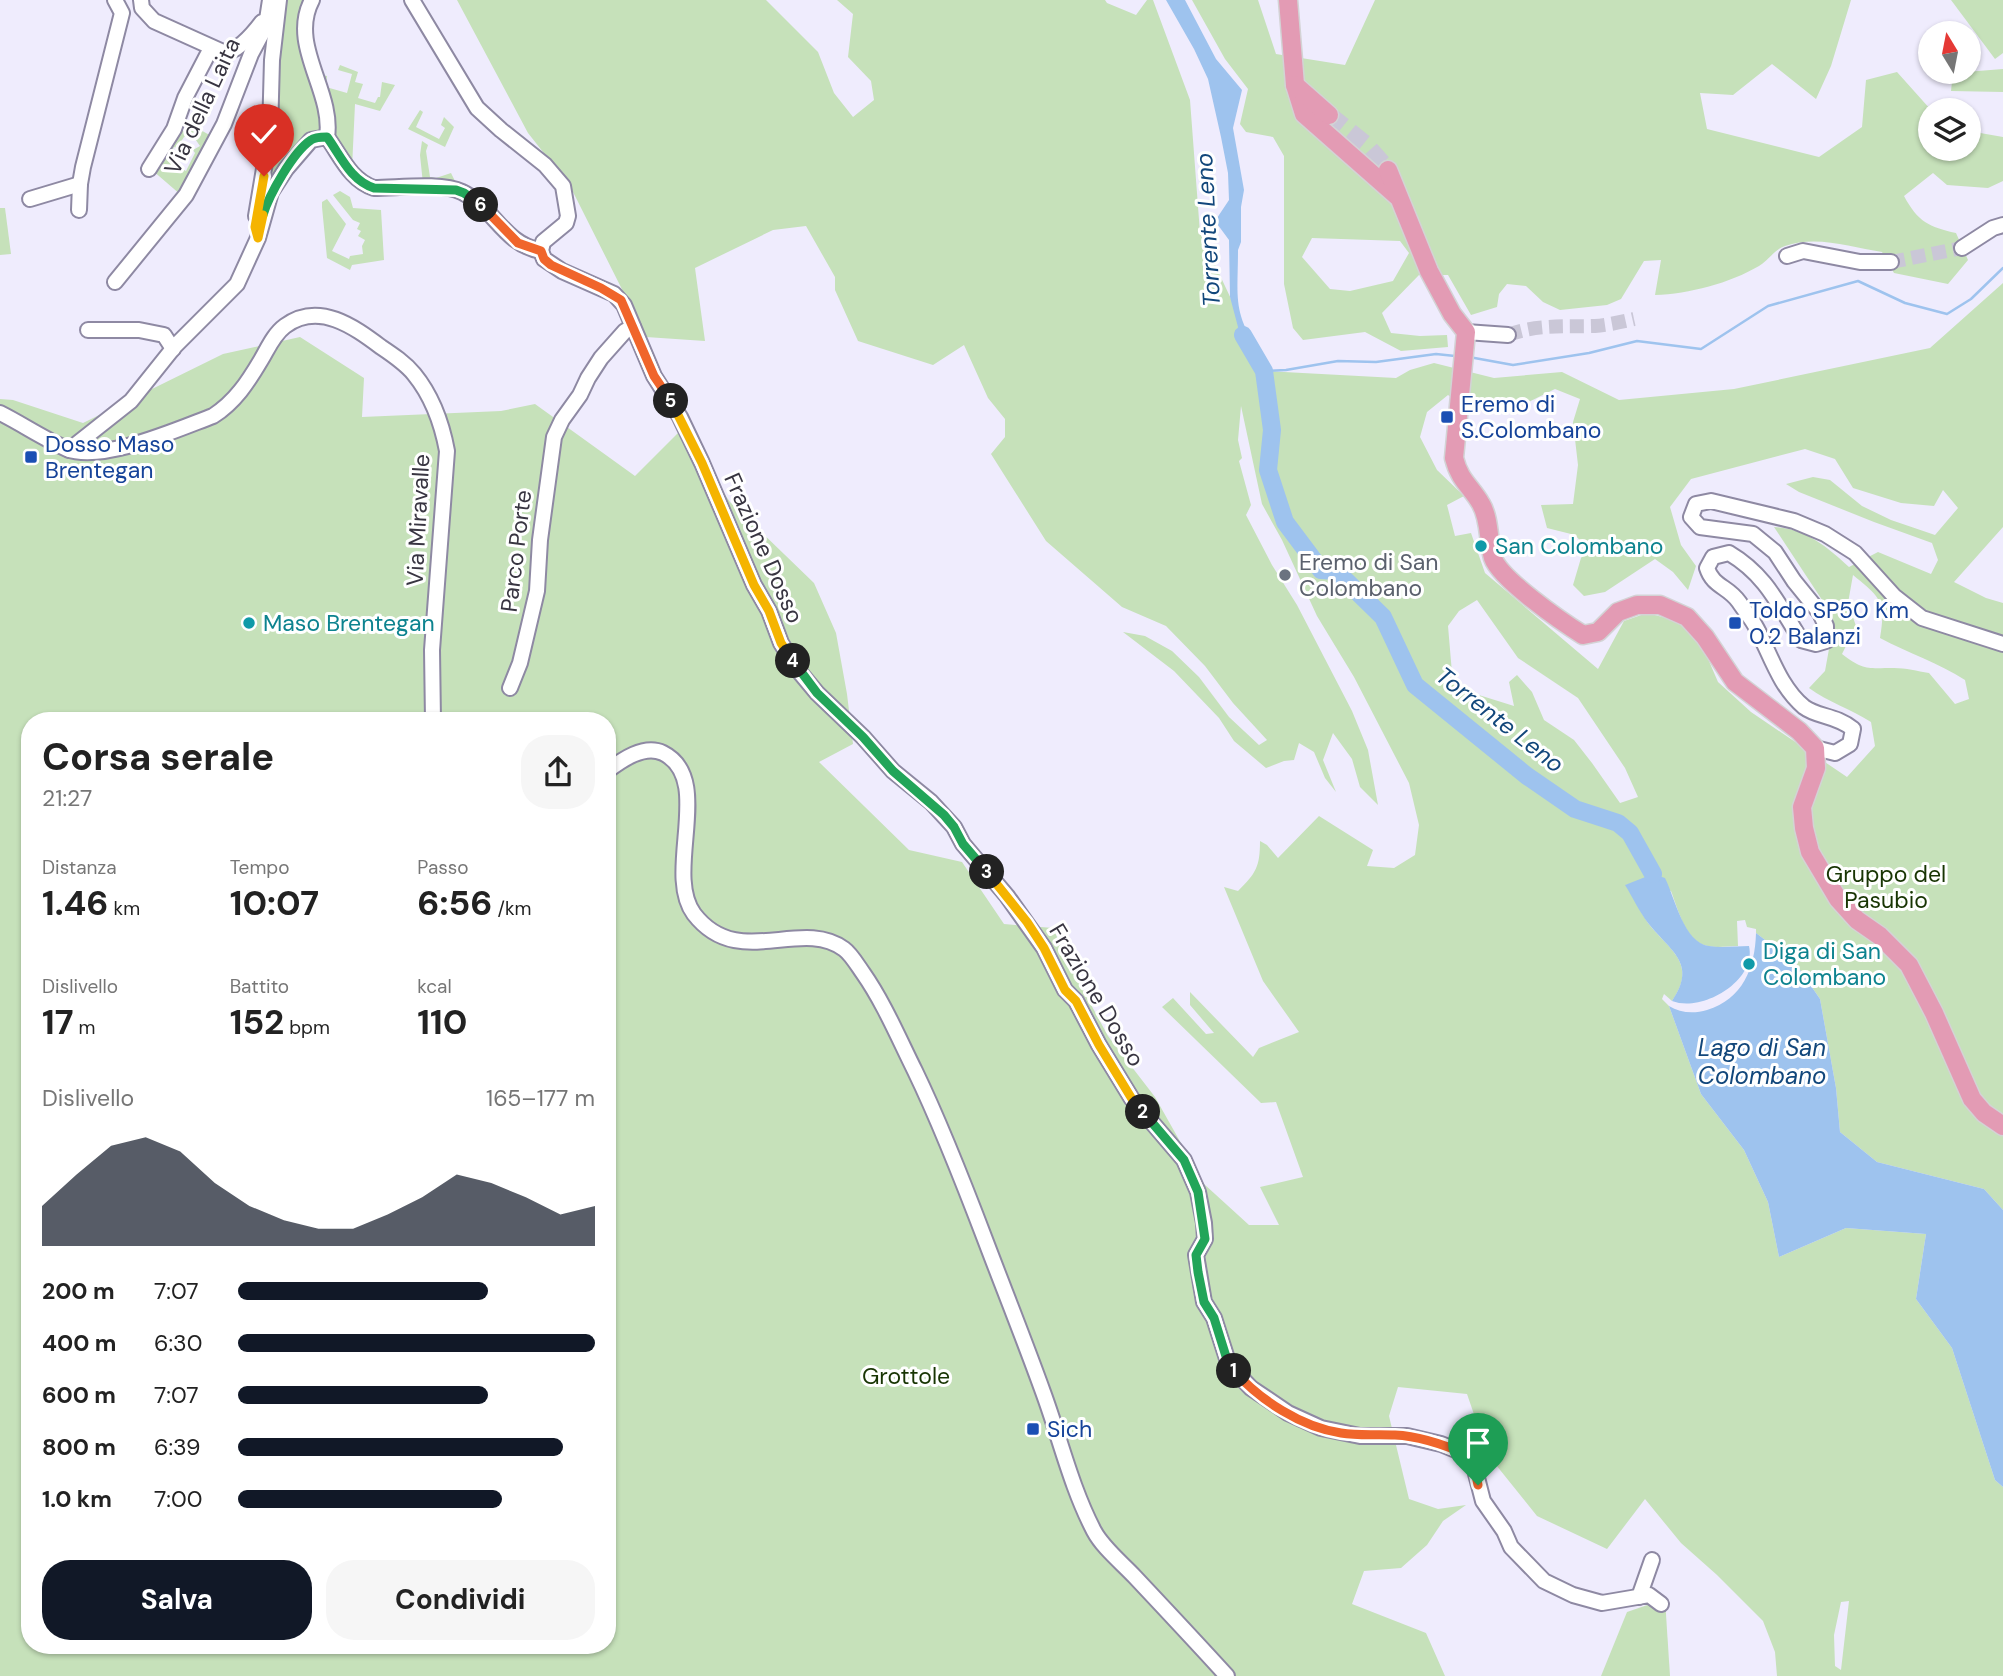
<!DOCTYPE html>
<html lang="it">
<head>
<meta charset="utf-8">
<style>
	:root { --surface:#fff; --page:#f6f6f6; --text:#222; --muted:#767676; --accent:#111827 }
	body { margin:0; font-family:"DM Sans",sans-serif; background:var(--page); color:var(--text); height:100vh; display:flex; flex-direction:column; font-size:26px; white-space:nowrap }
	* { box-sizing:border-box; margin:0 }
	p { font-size:23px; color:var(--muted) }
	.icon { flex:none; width:38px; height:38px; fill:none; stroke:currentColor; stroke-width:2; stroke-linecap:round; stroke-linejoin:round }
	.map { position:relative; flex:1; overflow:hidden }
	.panel { position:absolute; left:21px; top:712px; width:595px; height:942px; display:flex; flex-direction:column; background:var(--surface); border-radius:28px; box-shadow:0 2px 5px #0004 }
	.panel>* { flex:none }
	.needle { width:46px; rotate:350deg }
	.tools { position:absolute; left:1918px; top:21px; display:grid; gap:14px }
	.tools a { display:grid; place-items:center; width:63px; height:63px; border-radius:50%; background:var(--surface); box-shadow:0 2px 5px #0004; font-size:35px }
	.pin { position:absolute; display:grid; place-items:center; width:60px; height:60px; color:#fff; margin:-72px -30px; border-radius:50% 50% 50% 0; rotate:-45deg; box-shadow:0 0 7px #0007 }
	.pin .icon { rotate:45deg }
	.km { position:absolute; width:35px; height:35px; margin:-18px; border-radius:50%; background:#222; color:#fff; font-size:19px; line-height:35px; text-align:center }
	.round { display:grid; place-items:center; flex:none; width:74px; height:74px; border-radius:28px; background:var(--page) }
	.headline { display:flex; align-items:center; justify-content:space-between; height:119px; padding:0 21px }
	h1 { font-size:38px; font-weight:700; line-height:52px }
	.stats { display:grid; grid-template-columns:repeat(3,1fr); gap:10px; height:119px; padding:7px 21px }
	.stats div { display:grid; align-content:center }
	.stats b { font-size:35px; font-weight:700 }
	.stats small { font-size:19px; font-weight:400 }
	.stats p { font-size:19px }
	.chart { height:196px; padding:14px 21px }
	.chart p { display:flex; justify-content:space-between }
	.chart svg { width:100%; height:126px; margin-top:7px; fill:var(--accent); opacity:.7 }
	.primary-button { display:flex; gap:14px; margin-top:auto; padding:14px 21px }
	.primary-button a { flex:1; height:80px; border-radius:28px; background:var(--accent); color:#fff; font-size:28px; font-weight:700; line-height:80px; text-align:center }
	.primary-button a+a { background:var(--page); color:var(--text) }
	ul { padding:0 21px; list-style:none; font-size:23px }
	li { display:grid; grid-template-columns:112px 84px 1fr; align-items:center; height:52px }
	li i { height:18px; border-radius:9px; background:var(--accent) }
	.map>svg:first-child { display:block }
	.green { fill:#c6e1ba; fill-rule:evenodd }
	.water { fill:#9ec3ee }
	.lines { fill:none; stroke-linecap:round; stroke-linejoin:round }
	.stream { stroke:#9ec3ee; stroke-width:2.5 }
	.river { stroke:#9ec3ee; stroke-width:18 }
	.minor-tunnel { stroke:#cac7d7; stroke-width:14; stroke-dasharray:14 7; stroke-linecap:butt }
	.major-tunnel { stroke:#cac7d7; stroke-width:18; stroke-dasharray:18 9; stroke-linecap:butt }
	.minor-casing { stroke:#8e89a3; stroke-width:18 }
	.major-casing { stroke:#d3d3d5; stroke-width:21 }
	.minor { stroke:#fff; stroke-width:14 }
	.major { stroke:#e39bb4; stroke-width:18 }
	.split-1-casing { stroke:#fff; stroke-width:14 }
	.split-2-casing { stroke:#fff; stroke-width:14 }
	.split-3-casing { stroke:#fff; stroke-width:14 }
	.split-4-casing { stroke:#fff; stroke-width:14 }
	.split-5-casing { stroke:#fff; stroke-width:14 }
	.split-6-casing { stroke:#fff; stroke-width:14 }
	.split-7-casing { stroke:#fff; stroke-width:14 }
	.split-8-casing { stroke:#fff; stroke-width:14 }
	.split-1 { stroke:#f0652b; stroke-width:9 }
	.split-2 { stroke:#22a559; stroke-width:9 }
	.split-3 { stroke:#f5b400; stroke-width:9 }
	.split-4 { stroke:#22a559; stroke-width:9 }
	.split-5 { stroke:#f5b400; stroke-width:9 }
	.split-6 { stroke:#f0652b; stroke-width:9 }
	.split-7 { stroke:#22a559; stroke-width:9 }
	.split-8 { stroke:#f5b400; stroke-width:9 }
	.transit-dot { fill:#1a4fb4; stroke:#fff; stroke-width:2.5 }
	.culture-dot { fill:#0f9aa8; stroke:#fff; stroke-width:2.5 }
	.worship-dot { fill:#6b7280; stroke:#fff; stroke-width:2.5 }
	.labels { text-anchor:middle; stroke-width:6; stroke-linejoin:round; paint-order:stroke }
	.street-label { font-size:23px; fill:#383541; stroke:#fff }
	.transit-label { font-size:23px; fill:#164399; stroke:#fff; text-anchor:start }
	.culture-label { font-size:23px; fill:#0d838f; stroke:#fff; text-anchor:start }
	.worship-label { font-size:23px; fill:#5b616d; stroke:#fff; text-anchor:start }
	.park-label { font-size:23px; fill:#183503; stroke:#fff }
	.water-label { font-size:24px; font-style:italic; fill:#12477b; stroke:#fff }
</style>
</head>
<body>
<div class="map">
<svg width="2003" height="1676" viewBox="0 0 2003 1676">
	<rect width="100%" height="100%" fill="#efecfd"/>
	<g class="green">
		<polygon points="281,0 302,0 302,13 321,100 323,131 258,211"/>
		<path d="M457,0h309l52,52 16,41 19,24 21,-17 -3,-19 -23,-24 5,-43 -16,-14h268l2,3 29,12 11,-15h6l37,100 10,133 65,138 131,7 14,-8 24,-7 60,15 68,-6 57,28 115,-11 196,-41 73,-65v244l-49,55 32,16 17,5v607l-19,-21 -107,-27 -37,-30 -4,-44 -16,-89 -24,-35 -40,-31v-4l-9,-2 -2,-7 -8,1 1,25c-10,0 -20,2 -30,0 -22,-3 -30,-37 -37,-55l-32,-10 -13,4c7,12 14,26 22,38 22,28 50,40 24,78l-8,-7 -2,5 7,7 32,88 43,56 24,52 11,55 67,-29 80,6 -10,65 36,49 43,132 8,7v189h-226l-2,-24 -12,-31 -46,-46 -36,-32 -36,-44 -38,50 -70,-33 -49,-61 -21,-61 -69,-7 -9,29 20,83 29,10 28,-4 -23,16 -16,24 -26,23 -37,3 -12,33 74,29 19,43h-1445v-1277l13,1 70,23 140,-69 77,-17 64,41 -2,39 139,-6 34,-7 100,72 46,-46 49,72 84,81 22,50 11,61 6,50 -34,18 90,88 53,12 42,62 49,4 16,36 39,72 47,61 49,87 45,41h30l-19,-38 43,-10 -27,-75 -15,1 -99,-96 11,-9 33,36 8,-1 -24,-28v-13l63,65 6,-9 40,-16 -36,-51 -39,-94 14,4c18,-18 22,-24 22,-50l7,4 11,13 41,-42 54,34 -6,16 27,2 21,-13 4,-30 -10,-42 -55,-106 -37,-61 -35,-76 -20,-36 -21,-98 -3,34 4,18 -3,3 12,44 -5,10 26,50 25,40 55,106 16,39 10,55 -18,-18 -8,-28 -19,-26 -10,27 13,32 -11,-14 -11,-26 -15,-9 -5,17 -10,1 -18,7 -32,-27 -15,-23 -45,-47 -51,-39 22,4 27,15 27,26 30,40 30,28 8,-5 -34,-37 -28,-37 -39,-40 -44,-19 -76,-66 -55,-87 14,-17v-18l-17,-21 -24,-53 -31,20 -75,-24 -23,-51v-13l-29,-51 -33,4 -78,38 10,73 -59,-4 -76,-151 -42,-53zM1555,389l25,10 -7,23 5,43 -5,39 -32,1 6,23 28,7 13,14 -7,9 -8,27 11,11 21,-4 50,-33 18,13 15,18 8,-24 -15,-21 -11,-38 21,-28 114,-30 30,10 18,29 48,15 33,3 9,-16 15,18 -23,27 -44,-15 -29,-14 -32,-26 -17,-3 -27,7 13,8 75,30 58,21 6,17 -7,14 -53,-22 -29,15c-23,-21 -43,-38 -75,-40l56,85 -1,37 -4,22 -16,17c19,14 42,21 62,34l4,24 -28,31 -96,-65 -33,-30 -19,-44 -25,-18 -27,-7 -23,8 -26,48 -113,-96 -14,-40 -16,3 -8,-31 17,-9 -27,-26 -17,-33 7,-25 21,-17 22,16 13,-3 27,3zM1853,575c28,23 33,26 27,63 28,15 59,25 85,42l4,19 -14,5 -26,-31c-12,-2 -23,-5 -35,-5 -26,0 -30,3 -52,-14l14,-28 -8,-23zM1477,600l41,58 60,40 47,70 13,29 -18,6 -28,-40 -18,-23 -30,-20 -12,-28 -15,-17 -8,7 5,24 -48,-15 -14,-18 -4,-47 11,-15zM30,721h577v924h-577zM1849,1601l-8,69 -6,-4 -1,-31 7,-33z"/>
		<path d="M1192,0h66l18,54 69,11 30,-65h476l-20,66 -15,33 -44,-35 -39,31 -33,-2 7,36 112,28 43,-30 4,-47 31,-8 34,38 -1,39h39v-18l34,6v44l-15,7 -41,-3 -14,-12 -29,23c14,26 25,31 52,37l12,27 -20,24 -54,-11 -12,-21c-31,-5 -66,-17 -97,-6 -10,3 -17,15 -26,20 -29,17 -70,28 -104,29l6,-35 -17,1 -23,38 -14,6 -47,5 -17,-8 -17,-16 -19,-2 -8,10 -2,13 -26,8 -23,-40h-29l-37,38 9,20 29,3 27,-1 1,12 -47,4 -36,-19 -62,8 -10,-12 -9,-44v-128l-11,-19 -27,-5 -6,-8 8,-35 -23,-30zM1312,238l88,3 9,12 -16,28 -43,10 -20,-2 -28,-32z"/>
		<polygon points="1951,0 2003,0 2003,53 1995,59"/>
		<polygon points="340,65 358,72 355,82 363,84 358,98 375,103 378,97 380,97 382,82 395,85 380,111 355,104 352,168 331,132 321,75 327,76 326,87 347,93 352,74 338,70"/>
		<polygon points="2003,69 2003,92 1951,91 1953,73"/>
		<polygon points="420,110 423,112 416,127 439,139 445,128 441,125 444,117 454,127 445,147 408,129"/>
		<path d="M190,124l23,13 -32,58 -29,-25 26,-42 7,4zM191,133l9,13 -7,4 2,3 -9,18 -18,-10 6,-14 3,1 7,-11z"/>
		<polygon points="422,141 428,145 426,151 430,177 436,178 451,173 457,185 423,184 420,155"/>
		<polygon points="340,191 350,197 353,208 381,210 384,260 352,265 350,270 327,258 322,207 322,202 327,199 346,224 332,251 349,259 350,256 363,254 362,246 365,240 358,236 361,231 357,229 360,223 353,220 333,195"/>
		<polygon points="0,208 5,208 11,254 0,255"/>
		<polygon points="1665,1599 1670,1676 1601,1676 1627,1612"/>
	</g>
	<g class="water">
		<path d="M1166,0h19l31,59 26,31 -9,38 11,62 -3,17v35l-3,8c0,46 -6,62 21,101l-13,6 -16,-60 -1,-57 -14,-19 14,-21 -1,-27 -7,-36 -13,-58 -14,-30z"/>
		<path d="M1653,874l12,4c10,20 19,65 44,68 13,2 27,0 40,0 8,34 -46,67 -77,55 26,-38 -2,-50 -24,-78 -9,-12 -15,-25 -23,-38z"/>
		<path d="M1756,933l40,31 24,35 16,89 4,44 37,30 107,27 19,21v277l-8,-7 -43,-132 -36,-49 10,-65 -80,-6 -67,29 -11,-55 -24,-52 -43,-56 -32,-88c11,7 25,8 38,4 36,-11 48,-42 49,-77z"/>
	</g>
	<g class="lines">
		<g class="stream">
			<polyline points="1469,357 1513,365 1589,353 1637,341 1701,349 1768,306 1858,281 1905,303 1947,314 1971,299 2003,268"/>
			<polyline points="1264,371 1286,370 1338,361 1376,362 1436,354 1455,356"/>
		</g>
		<polyline class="river" points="1243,335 1264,371 1272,430 1268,470 1285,522 1321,570 1336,571 1383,617 1415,685 1527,776 1575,809 1618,823 1630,833 1653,874"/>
		<g class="minor-tunnel">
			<polyline points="1891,262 1962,248"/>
			<path d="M1508,335c29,-11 57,-8 87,-9 13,-1 26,-4 39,-7"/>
		</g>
		<polyline class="major-tunnel" points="1329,115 1365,144 1388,170"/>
		<defs>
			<g id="minor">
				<path d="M141,0l1,8 12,13 71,32c14,-3 28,-19 37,-31"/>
				<path d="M312,0c-24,45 22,91 15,137"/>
				<polyline points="412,0 477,108 501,130 545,165 563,186 568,216 566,223 543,242 541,251 544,259 562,271 614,294 624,305 654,376 680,417 702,463 754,585 769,611 781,643 797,669 817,693 863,737 893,771 931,802 954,827 963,844 1007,896 1044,948 1065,990 1076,1001 1099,1045 1132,1099 1184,1160 1198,1192 1204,1223 1205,1239 1196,1255 1204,1302 1214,1318 1229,1365 1251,1388 1266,1398 1288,1413 1321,1428 1360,1436 1407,1436 1441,1444 1468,1455 1474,1466 1483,1501 1504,1531 1511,1547 1544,1581 1573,1595 1602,1603 1649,1595 1661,1604"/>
				<polyline points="149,169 174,129 185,98 211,48"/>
				<polyline points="30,199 80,184"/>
				<polyline points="79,210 80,184 83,167 122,13 115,0"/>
				<polyline points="256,216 270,133 272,60 279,0"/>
				<polyline points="1962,248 1993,228 2003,225"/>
				<polyline points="1787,256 1803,251 1860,262 1891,262"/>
				<polyline points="115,282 186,195 224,124 251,54 266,26 270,0"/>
				<polyline points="88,330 139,330 164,335 173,349"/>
				<polyline points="1466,332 1508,335"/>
				<path d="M0,413c22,11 44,26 67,36 35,14 111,-20 146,-33 22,-14 35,-34 48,-56 7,-12 13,-26 24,-34 34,-25 69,1 96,21 12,8 24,16 33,27 18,22 28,50 33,77l-15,199 1,71"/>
				<path d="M69,450l62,-49 44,-55 62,-62 21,-46 13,-46 15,-23 25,-29 16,-3c14,19 23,43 47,51 24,0 67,-6 88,4 32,15 41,52 79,59"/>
				<polyline points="510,688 520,663 537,591 540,540 554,437 562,420 580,395 588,378 601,358 625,331 633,327"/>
				<path d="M1815,748l20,5 15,-9 3,-15c-17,-14 -36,-12 -49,-22 -24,-20 -33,-51 -47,-78 -5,-10 -12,-18 -18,-27 -11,-16 -26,-15 -32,-34l6,-11 16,-4c37,22 49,51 72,87l15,4 10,-3v-15l-6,-13 -26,-32 -19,-29 -22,-18 -53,-7 -9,-10 5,-13 15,-3 83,20 31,13 30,19 39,43 28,22 81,26"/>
				<path d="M607,771c15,-11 37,-27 56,-18 52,26 0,119 31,161 44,57 106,3 150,35 7,5 14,17 19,24 21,30 36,66 52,98 27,56 49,113 71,171 19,50 39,100 57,150 17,46 28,95 51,139 9,17 28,32 41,46 31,33 62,66 92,99"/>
				<polyline points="1639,1597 1652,1560"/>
			</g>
			<g id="major">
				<polyline points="1288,0 1295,85 1304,114 1397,196"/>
				<polyline points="1295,85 1329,115"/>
				<path d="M1388,170l41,101 23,43 14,18 -12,126c6,24 17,28 27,46 9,15 7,37 12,54 7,21 69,64 90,77l15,-3 20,-20 19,-7h23l27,12 18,20 30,45 64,49 16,17 1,20 -14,39 2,21 6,24 28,47 19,21 23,16 29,29 25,48 38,86 12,14 19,13"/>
			</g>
		</defs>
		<use href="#minor" class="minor-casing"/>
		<use href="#major" class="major-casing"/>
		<use href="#minor" class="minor"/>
		<use href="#major" class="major"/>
	</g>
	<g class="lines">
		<defs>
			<path id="split-1" d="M1234,1371c26,29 67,56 107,62 18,3 35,1 54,2 25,1 50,10 73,20l6,11 4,19"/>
			<polyline id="split-2" points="1143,1112 1184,1160 1198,1192 1205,1239 1196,1255 1198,1272 1204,1302 1214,1318 1229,1366 1234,1371"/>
			<polyline id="split-3" points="987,872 1027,922 1044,948 1065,990 1076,1001 1099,1045 1132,1099 1143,1112"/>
			<polyline id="split-4" points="793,661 817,693 863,737 893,771 944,815 954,827 963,844 987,872"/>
			<polyline id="split-5" points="671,401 702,463 754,585 769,611 781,643 793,661"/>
			<polyline id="split-6" points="481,205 518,243 541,251 544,259 551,265 601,288 621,300 654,376 671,401"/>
			<path id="split-7" d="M263,215c6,-20 30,-63 48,-75 4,-3 10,-3 16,-3 14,19 23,43 47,51l82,2 8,3 17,12"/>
			<polyline id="split-8" points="263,215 258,238 255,227 264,176"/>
		</defs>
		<use href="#split-1" class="split-1-casing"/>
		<use href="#split-2" class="split-2-casing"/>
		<use href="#split-3" class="split-3-casing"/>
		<use href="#split-4" class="split-4-casing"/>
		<use href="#split-5" class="split-5-casing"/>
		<use href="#split-6" class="split-6-casing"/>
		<use href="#split-7" class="split-7-casing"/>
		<use href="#split-8" class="split-8-casing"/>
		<use href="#split-1" class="split-1"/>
		<use href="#split-2" class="split-2"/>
		<use href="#split-3" class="split-3"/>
		<use href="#split-4" class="split-4"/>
		<use href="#split-5" class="split-5"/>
		<use href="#split-6" class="split-6"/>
		<use href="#split-7" class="split-7"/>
		<use href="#split-8" class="split-8"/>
	</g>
	<g class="transit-dot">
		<rect x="1440" y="410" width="14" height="14" rx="3.5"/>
		<rect x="24" y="450" width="14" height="14" rx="3.5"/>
		<rect x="1728" y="616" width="14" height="14" rx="3.5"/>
		<rect x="1026" y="1422" width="14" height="14" rx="3.5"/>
	</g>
	<g class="culture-dot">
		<circle cx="1481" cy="546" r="7"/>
		<circle cx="249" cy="623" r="7"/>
		<circle cx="1749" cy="964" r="7"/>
	</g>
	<circle class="worship-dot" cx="1285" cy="575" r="7"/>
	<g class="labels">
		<g class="street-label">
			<text transform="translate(202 106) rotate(-65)" y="8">Via della Laita</text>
			<text transform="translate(418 520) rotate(-87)" y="8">Via Miravalle</text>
			<text transform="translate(764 548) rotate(66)" y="8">Frazione Dosso</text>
			<text transform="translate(516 551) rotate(-83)" y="8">Parco Porte</text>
			<text transform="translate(1097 995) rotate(59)" y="8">Frazione Dosso</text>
		</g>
		<g class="transit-label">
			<text x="1461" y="412">Eremo di<tspan x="1461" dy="26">S.Colombano</tspan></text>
			<text x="45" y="452">Dosso Maso<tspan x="45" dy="26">Brentegan</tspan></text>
			<text x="1749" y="618">Toldo SP50 Km<tspan x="1749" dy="26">0.2 Balanzi</tspan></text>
			<text x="1047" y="1437">Sich</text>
		</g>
		<g class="culture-label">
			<text x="1495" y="554">San Colombano</text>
			<text x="263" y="631">Maso Brentegan</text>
			<text x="1763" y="959">Diga di San<tspan x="1763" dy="26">Colombano</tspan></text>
		</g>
		<g class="worship-label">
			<text x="1299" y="570">Eremo di San<tspan x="1299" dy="26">Colombano</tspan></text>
		</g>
		<g class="park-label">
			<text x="1886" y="882">Gruppo del<tspan x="1886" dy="26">Pasubio</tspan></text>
			<text x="906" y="1384">Grottole</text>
		</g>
		<g class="water-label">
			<text transform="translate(1208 230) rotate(-93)" y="8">Torrente Leno</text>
			<text transform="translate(1500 720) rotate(38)" y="8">Torrente Leno</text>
			<text x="1762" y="1056">Lago di San<tspan x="1762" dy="28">Colombano</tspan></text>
		</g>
	</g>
</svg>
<div class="tools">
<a><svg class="needle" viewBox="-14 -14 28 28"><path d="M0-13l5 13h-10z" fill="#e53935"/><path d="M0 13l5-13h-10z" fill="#767676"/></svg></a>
<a><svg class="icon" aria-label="layers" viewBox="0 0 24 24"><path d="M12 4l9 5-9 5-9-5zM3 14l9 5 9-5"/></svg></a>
</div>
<div class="pin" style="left:1478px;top:1485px;background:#1e9e55"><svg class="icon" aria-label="arrive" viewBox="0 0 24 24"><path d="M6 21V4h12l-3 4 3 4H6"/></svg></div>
<div class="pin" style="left:264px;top:176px;background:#d93025"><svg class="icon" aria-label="check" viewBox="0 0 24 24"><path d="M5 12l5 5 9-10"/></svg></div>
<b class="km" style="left:1234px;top:1371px">1</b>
<b class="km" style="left:1143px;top:1112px">2</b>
<b class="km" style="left:987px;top:872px">3</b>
<b class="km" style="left:793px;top:661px">4</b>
<b class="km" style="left:671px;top:401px">5</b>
<b class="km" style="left:481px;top:205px">6</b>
<section class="panel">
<div class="headline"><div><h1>Corsa serale</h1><p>21:27</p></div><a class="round"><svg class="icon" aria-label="share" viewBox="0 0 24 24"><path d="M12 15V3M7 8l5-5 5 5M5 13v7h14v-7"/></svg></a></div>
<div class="stats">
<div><p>Distanza</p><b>1.46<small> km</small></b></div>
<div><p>Tempo</p><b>10:07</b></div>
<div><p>Passo</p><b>6:56<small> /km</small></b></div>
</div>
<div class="stats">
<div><p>Dislivello</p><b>17<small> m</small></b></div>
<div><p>Battito</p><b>152<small> bpm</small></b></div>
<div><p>kcal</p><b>110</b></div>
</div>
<div class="chart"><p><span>Dislivello</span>165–177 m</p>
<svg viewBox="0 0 160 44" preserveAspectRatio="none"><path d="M0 44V30L10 19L20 9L30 6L40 11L50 22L60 30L70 35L80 38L90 38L100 33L110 27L120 19L130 22L140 27L150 33L160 30V44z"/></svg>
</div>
<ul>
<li><b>200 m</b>7:07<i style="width:70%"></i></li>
<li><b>400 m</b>6:30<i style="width:100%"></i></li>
<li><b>600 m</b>7:07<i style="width:70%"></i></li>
<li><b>800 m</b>6:39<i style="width:91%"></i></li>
<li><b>1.0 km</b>7:00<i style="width:74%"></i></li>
</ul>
<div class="primary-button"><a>Salva</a><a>Condividi</a></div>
</section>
</div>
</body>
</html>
